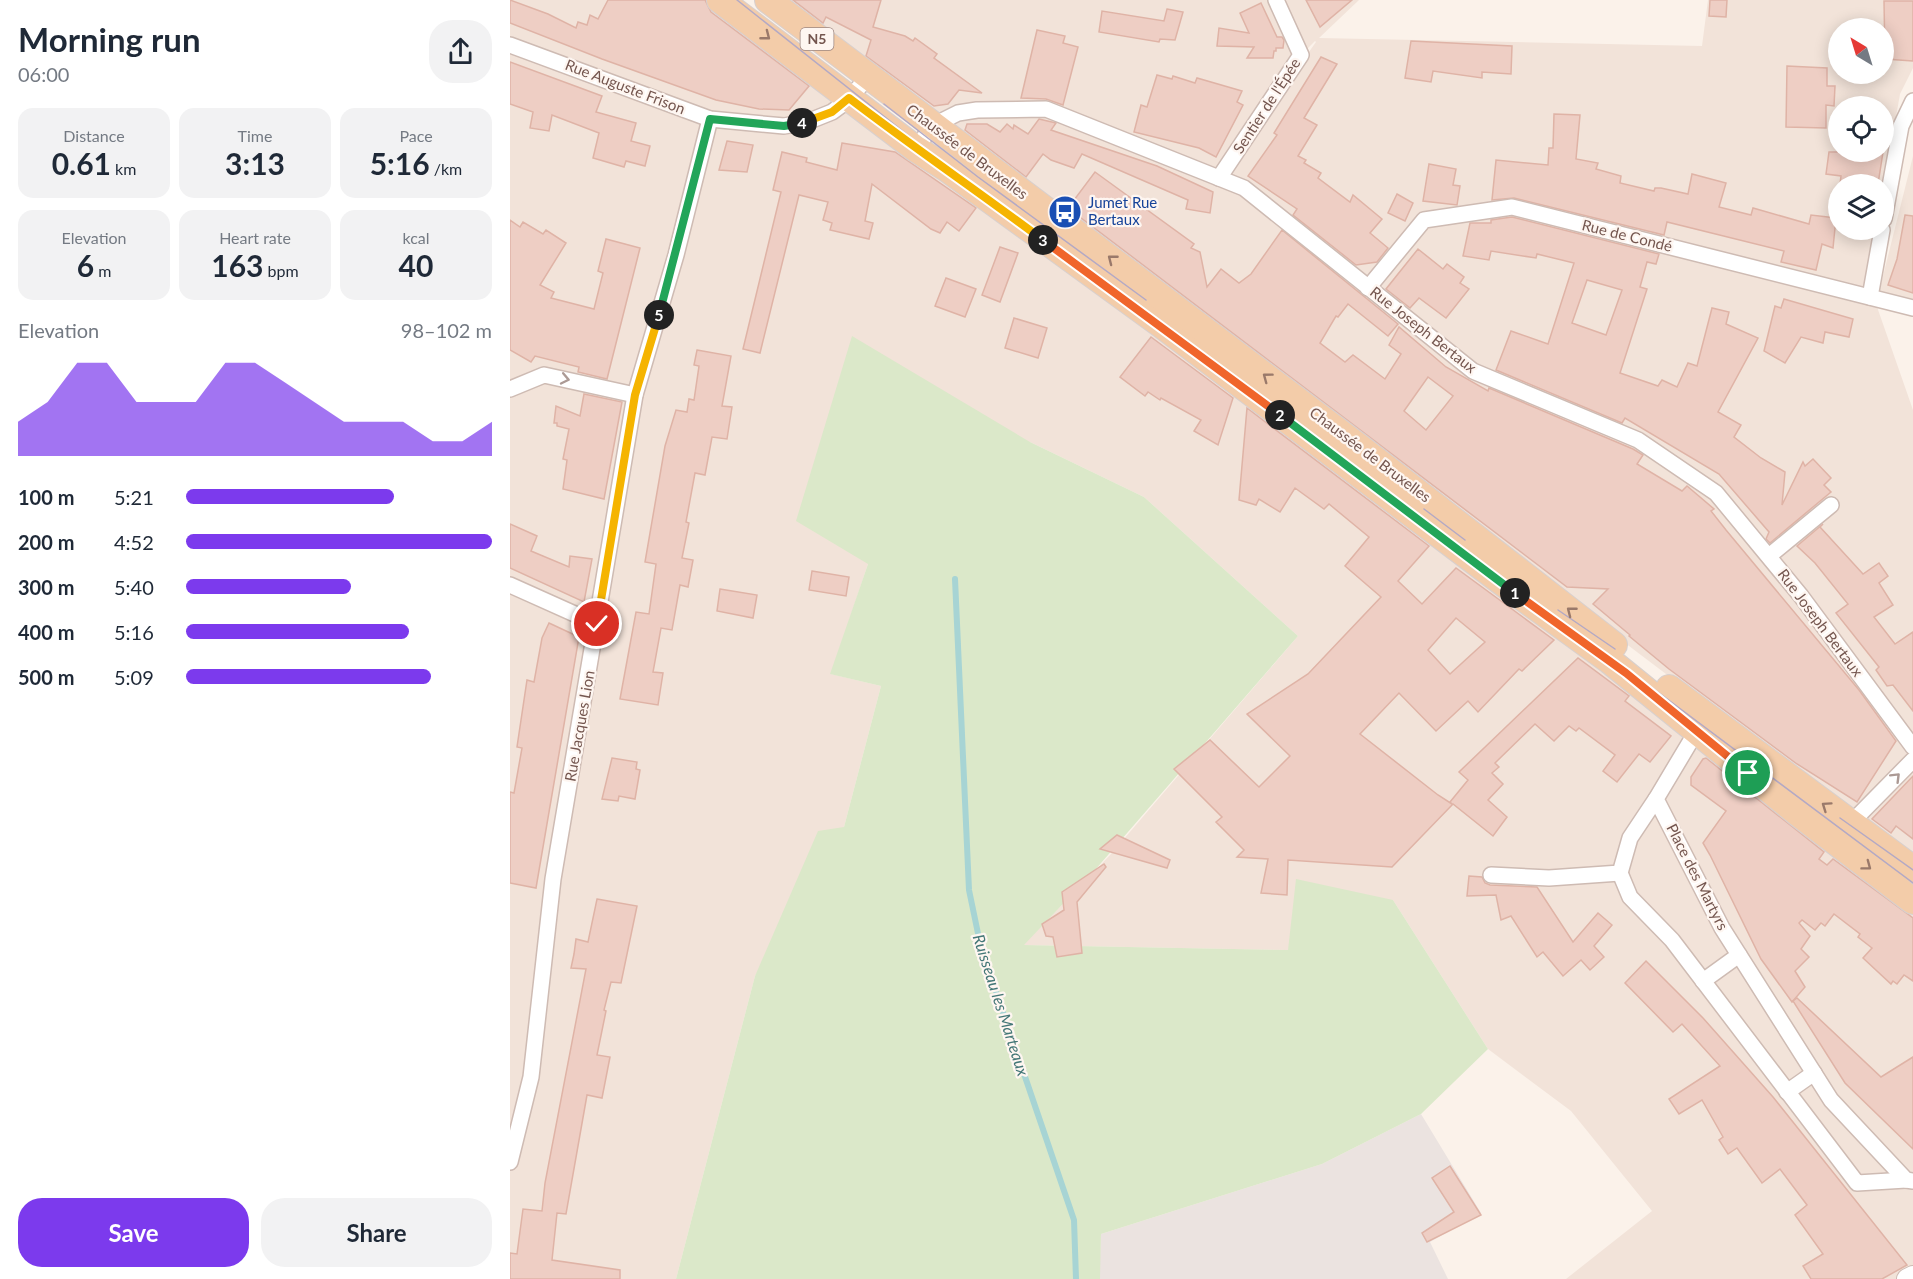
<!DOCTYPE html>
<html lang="en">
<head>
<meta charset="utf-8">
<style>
	:root { --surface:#fff; --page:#f2f2f3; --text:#1f2937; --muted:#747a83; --accent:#7c3aed }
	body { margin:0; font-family:Lato,sans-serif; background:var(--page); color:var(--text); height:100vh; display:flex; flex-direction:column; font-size:22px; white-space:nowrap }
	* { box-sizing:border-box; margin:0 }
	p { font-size:20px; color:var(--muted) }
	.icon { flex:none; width:33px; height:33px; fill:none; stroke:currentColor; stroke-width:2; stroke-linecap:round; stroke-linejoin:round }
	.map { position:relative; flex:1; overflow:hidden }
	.side { display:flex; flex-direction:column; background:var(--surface); width:510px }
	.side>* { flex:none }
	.needle { width:39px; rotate:322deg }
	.fabs { position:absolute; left:1318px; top:18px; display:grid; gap:12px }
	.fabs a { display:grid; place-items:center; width:66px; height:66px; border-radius:50%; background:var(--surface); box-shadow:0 3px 15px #0003; font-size:30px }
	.pin { position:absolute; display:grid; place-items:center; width:51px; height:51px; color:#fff; margin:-26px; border:3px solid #fff; border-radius:50%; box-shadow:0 2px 6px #0007 }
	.km { position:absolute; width:30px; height:30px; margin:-15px; border-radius:50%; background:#222; color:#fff; font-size:16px; line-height:30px; text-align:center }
	.round { display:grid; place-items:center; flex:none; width:63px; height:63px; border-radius:24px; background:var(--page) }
	.headline { display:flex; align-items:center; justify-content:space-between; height:102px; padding:0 18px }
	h1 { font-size:33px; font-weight:700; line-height:45px }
	.stats { display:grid; grid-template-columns:repeat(3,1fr); gap:9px; height:102px; padding:6px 18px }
	.stats div { display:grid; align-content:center; border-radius:15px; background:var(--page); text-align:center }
	.stats b { font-size:30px; font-weight:700 }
	.stats small { font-size:16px; font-weight:400 }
	.stats p { font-size:16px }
	.chart { height:168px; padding:12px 18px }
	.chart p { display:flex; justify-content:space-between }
	.chart svg { width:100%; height:108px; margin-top:6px; fill:var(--accent); opacity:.7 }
	.action { display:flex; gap:12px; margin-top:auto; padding:12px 18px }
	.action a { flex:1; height:69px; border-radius:24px; background:var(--accent); color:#fff; font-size:24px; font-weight:700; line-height:69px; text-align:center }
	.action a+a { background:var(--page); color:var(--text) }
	ul { padding:0 18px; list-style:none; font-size:20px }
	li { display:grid; grid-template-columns:96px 72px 1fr; align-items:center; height:45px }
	li i { height:15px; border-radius:8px; background:var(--accent) }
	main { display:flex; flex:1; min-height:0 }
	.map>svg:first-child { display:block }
	.residential { fill:#f2e3d9; fill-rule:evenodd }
	.industrial { fill:#ebe3e0 }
	.green { fill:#dbe8c9 }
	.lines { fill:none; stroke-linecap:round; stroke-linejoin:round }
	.stream { stroke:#a7d4d4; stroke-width:6 }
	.building { fill:#eecec4; stroke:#dfb3a6; stroke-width:1.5; fill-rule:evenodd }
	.minor-casing { stroke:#cebbb3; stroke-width:18 }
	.tertiary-casing { stroke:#cebbb3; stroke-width:22 }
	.primary-casing { stroke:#d8d0ce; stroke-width:28 }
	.minor { stroke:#fff; stroke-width:15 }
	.tertiary { stroke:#fff; stroke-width:20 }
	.primary { stroke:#f3cca9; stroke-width:26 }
	.tram { stroke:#b3a9c5; stroke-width:1.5 }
	.oneway { stroke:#9a796a }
	.oneway2 { stroke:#ac9a95 }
	.split-1-casing { stroke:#fff; stroke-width:12 }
	.split-2-casing { stroke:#fff; stroke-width:12 }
	.split-3-casing { stroke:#fff; stroke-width:12 }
	.split-4-casing { stroke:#fff; stroke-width:12 }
	.split-5-casing { stroke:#fff; stroke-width:12 }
	.split-6-casing { stroke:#fff; stroke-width:12 }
	.split-1 { stroke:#f0652b; stroke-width:8 }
	.split-2 { stroke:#22a559; stroke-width:8 }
	.split-3 { stroke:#f0652b; stroke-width:8 }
	.split-4 { stroke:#f5b400; stroke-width:8 }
	.split-5 { stroke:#22a559; stroke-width:8 }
	.split-6 { stroke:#f5b400; stroke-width:8 }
	.labels { text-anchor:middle; stroke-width:4.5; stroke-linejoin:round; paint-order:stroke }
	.shield { fill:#fef6f1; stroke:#9d8680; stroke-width:1.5 }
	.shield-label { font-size:14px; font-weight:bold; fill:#74564f }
	.street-label { font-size:15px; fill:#74564f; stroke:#fef6f1 }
	.transit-label { font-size:15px; fill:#164399; stroke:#fef6f1; text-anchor:start }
	.water-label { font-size:16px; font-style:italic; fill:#477; stroke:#fef6f1 }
</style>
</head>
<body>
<main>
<section class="side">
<div class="headline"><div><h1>Morning run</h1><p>06:00</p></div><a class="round"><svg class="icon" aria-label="share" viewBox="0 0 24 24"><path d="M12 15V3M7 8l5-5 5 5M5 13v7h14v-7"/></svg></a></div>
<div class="stats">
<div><p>Distance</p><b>0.61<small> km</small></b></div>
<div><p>Time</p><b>3:13</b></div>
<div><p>Pace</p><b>5:16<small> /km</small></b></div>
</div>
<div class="stats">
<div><p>Elevation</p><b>6<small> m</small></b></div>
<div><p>Heart rate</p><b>163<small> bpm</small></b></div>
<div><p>kcal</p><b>40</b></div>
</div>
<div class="chart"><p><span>Elevation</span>98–102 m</p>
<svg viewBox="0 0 160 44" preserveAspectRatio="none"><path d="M0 44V30L10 22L20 6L30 6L40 22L50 22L60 22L70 6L80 6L90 14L100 22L110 30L120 30L130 30L140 38L150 38L160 30V44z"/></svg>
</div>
<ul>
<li><b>100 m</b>5:21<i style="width:68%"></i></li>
<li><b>200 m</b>4:52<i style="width:100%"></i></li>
<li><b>300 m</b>5:40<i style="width:54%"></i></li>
<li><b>400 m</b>5:16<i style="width:73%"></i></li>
<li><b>500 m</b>5:09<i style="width:80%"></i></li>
</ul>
<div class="action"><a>Save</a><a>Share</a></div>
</section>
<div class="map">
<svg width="1403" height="1279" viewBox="0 0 1403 1279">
	<rect width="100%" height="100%" fill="#fbf2ea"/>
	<g class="residential">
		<polygon points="0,0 200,0 1403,901 1403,1279 1056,1279 1142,1211 1061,1111 978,1049 883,900 778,950 513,945 601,854 788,636 634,497 520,442 358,564 321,674 371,686 334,827 245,976 166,1279 0,1279"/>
		<path d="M273,0h576l-40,38 383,8 6,-46h205v68l-13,26 -16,91 -45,-1v46h37l-8,51 45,129v451l-960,-727zM1329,28h45v46h-45zM805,41l1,1 -81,114 66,-101zM1329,106h45v46h-45z"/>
		<polygon points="1403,156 1403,300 1369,292"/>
	</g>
	<polygon class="industrial" points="911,1114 971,1213 920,1242 938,1279 589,1279 591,1234 812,1164"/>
	<polygon class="green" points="342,336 520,442 634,497 788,636 585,870 514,945 778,950 786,879 883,900 978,1049 911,1114 812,1164 591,1234 590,1279 166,1279 245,976 308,831 334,827 371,686 320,674 358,564 286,521"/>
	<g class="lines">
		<polyline class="stream" points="445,579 459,890 471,948 564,1220 566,1279"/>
	</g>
	<g class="building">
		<polygon points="0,0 38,14 66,28 68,22 77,25 80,15 88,19 98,0 195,0 201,12 299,86 279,110 249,109 206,100 92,59 0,23"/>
		<polygon points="283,0 371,0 363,27 395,36 403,41 405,38 427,54 424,58 472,93 449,90 438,104 424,106 356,56 361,40 316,17 313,23"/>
		<polygon points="796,0 842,0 810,27"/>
		<polygon points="1200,0 1217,0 1216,17 1199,16"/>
		<polygon points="1374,1 1403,1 1403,61 1375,59"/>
		<polygon points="751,3 767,37 772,37 774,40 773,48 766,48 766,51 764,51 763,58 737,58 744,47 707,46 709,28 739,33 730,13"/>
		<polygon points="657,9 673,12 665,40 650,39 649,42 589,32 592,11 654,21"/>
		<polygon points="527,30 555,36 553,43 568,47 553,105 536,99 511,98"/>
		<polygon points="901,41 1002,46 1001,74 972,72 972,78 923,71 921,82 895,78"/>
		<polygon points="811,57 827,64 794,118 807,125 788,156 796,160 794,163 811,173 808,178 840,202 843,195 872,219 860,233 878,248 867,262 846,265 783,215 787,209 738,176 767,135 764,133"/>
		<polygon points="0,62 92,96 86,112 126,123 121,141 140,146 135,166 116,161 114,167 83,158 89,133 42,115 39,131 20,128 23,112 0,104"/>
		<polygon points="1277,66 1317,68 1317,86 1325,86 1324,106 1316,105 1316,128 1276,127"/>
		<polygon points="647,75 662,79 663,76 685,83 687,78 732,91 727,102 733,105 706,157 689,148 624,132 631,105 637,107"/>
		<polygon points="1044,114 1070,115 1066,159 1088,163 1086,169 1111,176 1110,183 1144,191 1145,188 1151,188 1178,194 1182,174 1216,183 1209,207 1241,215 1243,208 1299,224 1301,215 1326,218 1323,248 1312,244 1306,270 1271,262 1274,251 1157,222 1154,235 1004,198 982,200 986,160 1038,165 1039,148 1043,148"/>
		<polygon points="529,119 546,123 541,130 647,166 703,192 700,213 676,209 678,200 572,154 564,168 541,160 533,154 516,177 455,130 457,124 477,124 490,132 497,124 503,129 504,125 518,134"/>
		<polygon points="217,141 243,145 237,172 209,170"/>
		<polygon points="332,143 385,152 466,208 449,231 437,222 430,233 421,229 362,184 355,221 363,223 359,239 320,230 322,223 313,220 318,202 289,195 250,353 233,349 271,192 263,190 272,152 297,158 296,162 327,170"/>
		<polygon points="1319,152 1373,152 1368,184 1330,184 1331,176 1316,174"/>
		<polygon points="919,164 946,169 943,185 950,186 947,205 913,201"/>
		<path d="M585,172l99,72 -3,4 9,4 7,35 14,-18 18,14 12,-9 31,-44 116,94 -10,12 -40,-32 -10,13 -2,-1 -16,27 25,19 8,-7 32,24 16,-25 -12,-9 10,-18 47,40 42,24 1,-3 144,61 10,6 -6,9 45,27 5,-5 27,23 -3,2 15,19 133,160 37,51 -39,61 -60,-38 -128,-95 -40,-33 1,-1 -37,-31 15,-15 -41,-2 -499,-379zM918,377l25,19 -27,34 -22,-19z"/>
		<polygon points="887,194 903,203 895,221 878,213"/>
		<polygon points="1395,215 1403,216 1403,293 1378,285 1387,259"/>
		<path d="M1002,217l147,37 -3,10 -9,-2 -7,25 7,2 -27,84 38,13 4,-6 15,7 11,-24 9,3 15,-58 17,4 -3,12 32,14 -40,74 23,13 -7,12 27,21 24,14 -3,33 21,-43 2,4 8,-7 18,19 -7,7 7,7 -61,51 -4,-4 3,-7 -50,-58 -94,-56 -3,5 -126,-53 15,-39 37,13 26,-81 -37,-9 -1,4 -45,-7 -2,9 -26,-4 7,-33h21v-3zM1077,280l35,10 -16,45 -34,-12z"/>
		<polygon points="0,220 10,227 13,222 33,234 36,230 56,243 30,285 44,292 41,298 84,309 93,273 88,271 96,239 130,248 97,379 68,372 69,367 25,356 21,362 0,350"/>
		<polygon points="490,247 508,253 490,302 472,295"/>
		<polygon points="908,249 933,269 937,264 954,277 950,283 959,289 936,318 909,298 900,308 876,289"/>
		<polygon points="436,278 466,289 455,317 425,306"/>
		<polygon points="1274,299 1343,319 1339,337 1315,332 1313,343 1291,337 1275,363 1254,351 1265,306 1271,308"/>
		<polygon points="504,318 537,328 528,358 495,348"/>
		<polygon points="641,337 723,398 708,445 684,431 691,420 651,398 650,400 638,392 635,396 610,377"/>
		<polygon points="187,350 221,356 212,406 222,407 217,439 202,437 195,475 185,473 176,522 179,523 172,558 183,560 178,587 170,585 162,630 151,628 143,672 153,673 148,705 110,699 126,612 139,614 146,564 135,562 155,446 166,410 177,412 179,399 184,400 189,366 184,365"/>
		<polygon points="74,394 112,402 94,499 53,489 57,460 53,459 59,429 47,426 47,423 44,423 46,406 70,416"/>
		<path d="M737,408l182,138 -31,35 24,23 34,-36 98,72 -32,31 -3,-2 -41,43 -10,-11 -32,30 -37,-38 -39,41 78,61 14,9 -2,-2 18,-22 -9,-8 119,-114 51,38 -4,5 46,35 -21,26 -11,-8 -22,28 -14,-11 12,-16 -36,-27 -3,3 -7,-5 -15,15 -19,-17 -40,39 4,4 -7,6 11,11 -15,16 19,17 -14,19 -40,-32 -61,63 -104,-7 -1,35 -26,-2 7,-34 -31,-2 7,-7 -28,-28 6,-5 -48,-48 36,-29 49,47 31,-31 -43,-42 61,-40 73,-77 -36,-31 24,-29 -40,-33 -5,5 -29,-21 -15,24 -21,-13 -3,6 -17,-5zM946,618l29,24 -35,32 -22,-24z"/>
		<polygon points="0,524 27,536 21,551 59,567 60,556 82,559 74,602 0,568"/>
		<polygon points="1313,524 1310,527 1353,574 1369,563 1378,576 1369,583 1383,605 1364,617 1385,644 1403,632 1403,711 1383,685 1377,686 1366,670 1369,667 1326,613 1338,604 1305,563 1287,546"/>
		<polygon points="302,571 339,577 336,596 299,590"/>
		<polygon points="210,589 247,595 243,618 207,611"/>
		<polygon points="39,623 69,637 26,888 0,883 0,792 4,793 12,748 7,747 17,680 24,682 32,638"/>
		<polygon points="102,758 127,762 126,769 130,770 125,799 109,796 108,801 92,799"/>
		<polygon points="1196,758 1314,852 1309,859 1317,865 1323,859 1403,918 1403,981 1394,975 1387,984 1383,981 1381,984 1353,958 1362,948 1348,937 1350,934 1324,914 1315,926 1311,923 1305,930 1292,920 1289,923 1300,936 1291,949 1299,957 1285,971 1295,987 1282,1002 1251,959 1200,855 1193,843 1216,811 1181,785 1181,777 1193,759"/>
		<polygon points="1403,776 1403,839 1386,826 1381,833 1362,819"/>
		<polygon points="607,835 660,860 657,868 590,849"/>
		<polygon points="594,864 596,867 567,902 572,953 547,957 543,937 536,936 532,924 554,910 552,892"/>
		<polygon points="959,876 972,877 975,883 980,885 1027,887 1063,942 1088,913 1102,925 1084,946 1094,957 1080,970 1071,960 1053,976 1033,952 1027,957 1001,916 991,920 986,895 957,896"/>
		<polygon points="87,899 127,906 111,983 101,982 94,1010 96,1011 87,1055 100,1057 92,1098 77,1095 56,1214 47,1213 42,1260 110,1270 110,1279 0,1279 0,1253 7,1254 13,1209 32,1211 35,1183 76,969 61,968 64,954 66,939 78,942"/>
		<polygon points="1136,961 1193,1018 1263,1097 1397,1265 1372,1279 1301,1279 1293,1266 1313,1254 1285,1215 1297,1205 1270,1169 1252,1183 1227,1148 1218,1154 1209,1140 1213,1137 1192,1100 1169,1114 1159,1099 1210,1066 1172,1024 1163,1032 1115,983"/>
		<polygon points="1287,998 1371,1077 1403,1057 1403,1149 1335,1083 1283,1001"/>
		<polygon points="940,1166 971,1215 917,1242 912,1233 944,1212 922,1178"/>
	</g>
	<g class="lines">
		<defs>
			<g id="minor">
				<polyline points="0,45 200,119 274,126 297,122 322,112 337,101 358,77"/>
				<polyline points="406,149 422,126 448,113 467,110 536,109 734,188 963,371 1128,440 1206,493 1291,596 1403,747"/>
				<polyline points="709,178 791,55 766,0"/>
				<polyline points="1374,219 1391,126 1403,101"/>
				<polyline points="858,288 914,220 1002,207 1403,308"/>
				<polyline points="1360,297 1372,230"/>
				<polyline points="0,389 34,375 125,395"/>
				<polyline points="1259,556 1321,505"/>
				<polyline points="0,585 87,624"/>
				<polyline points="1186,732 1146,799 1212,928 1321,1100 1396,1180 1403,1181"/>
				<polyline points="1341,823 1403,760"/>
				<polyline points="1110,873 1120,897 1162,940 1347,1183 1396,1180"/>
				<polyline points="981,875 1039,878 1110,873 1120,838 1146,799"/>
				<polyline points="1193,981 1229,955"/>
				<polyline points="1277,1092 1304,1073"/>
				<polyline points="0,1162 21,1077 43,879 125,395 166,255 200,119"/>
			</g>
			<polyline id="tertiary" points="1397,1279 1403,1276"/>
			<g id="primary">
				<polyline points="210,0 406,149 436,168 653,326 1001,589 1100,661 1289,814 1403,901"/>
				<polyline points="258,0 848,446 1104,645"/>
				<polyline points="1159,688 1403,869"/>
			</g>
		</defs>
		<use href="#minor" class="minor-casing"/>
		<use href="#tertiary" class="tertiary-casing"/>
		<use href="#primary" class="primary-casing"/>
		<use href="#minor" class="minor"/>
		<use href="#tertiary" class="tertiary"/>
		<use href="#primary" class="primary"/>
		<g class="tram">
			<polyline points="227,0 409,144 577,270 654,323 1041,616 1101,657 1403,883"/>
			<polyline points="374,104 468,177 636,300"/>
			<polyline points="914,509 955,540"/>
			<polyline points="1048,610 1105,649"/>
			<polyline points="1330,818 1403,870"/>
		</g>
	</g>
	<defs><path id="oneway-chevron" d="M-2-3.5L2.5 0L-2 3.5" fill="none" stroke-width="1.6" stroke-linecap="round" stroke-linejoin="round" transform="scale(1.5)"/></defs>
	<g class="oneway">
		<use href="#oneway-chevron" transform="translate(256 36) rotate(38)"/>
		<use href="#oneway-chevron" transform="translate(602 259) rotate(-142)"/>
		<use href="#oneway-chevron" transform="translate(757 377) rotate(-143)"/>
		<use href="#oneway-chevron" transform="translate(1061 611) rotate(-142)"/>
		<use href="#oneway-chevron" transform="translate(1316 806) rotate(-145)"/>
		<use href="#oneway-chevron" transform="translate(1357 866) rotate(37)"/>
	</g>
	<g class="oneway2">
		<use href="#oneway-chevron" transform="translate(55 379) rotate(12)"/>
		<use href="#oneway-chevron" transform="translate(1386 777) rotate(-45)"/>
	</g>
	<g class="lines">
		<defs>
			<polyline id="split-1" points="1005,593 1116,673 1238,773"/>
			<polyline id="split-2" points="770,415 1005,593"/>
			<polyline id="split-3" points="533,240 770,415"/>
			<path id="split-4" d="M292,123l30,-11 17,-14c64,49 130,94 194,142"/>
			<polyline id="split-5" points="149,315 200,119 274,126 292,123"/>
			<polyline id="split-6" points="87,624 125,395 149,315"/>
		</defs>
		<use href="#split-1" class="split-1-casing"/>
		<use href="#split-2" class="split-2-casing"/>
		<use href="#split-3" class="split-3-casing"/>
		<use href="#split-4" class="split-4-casing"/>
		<use href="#split-5" class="split-5-casing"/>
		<use href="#split-6" class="split-6-casing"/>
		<use href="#split-1" class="split-1"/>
		<use href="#split-2" class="split-2"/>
		<use href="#split-3" class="split-3"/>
		<use href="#split-4" class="split-4"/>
		<use href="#split-5" class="split-5"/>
		<use href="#split-6" class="split-6"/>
	</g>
	<defs>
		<symbol id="bus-disc" viewBox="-11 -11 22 22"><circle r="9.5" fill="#1a4fb4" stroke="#fef6f1"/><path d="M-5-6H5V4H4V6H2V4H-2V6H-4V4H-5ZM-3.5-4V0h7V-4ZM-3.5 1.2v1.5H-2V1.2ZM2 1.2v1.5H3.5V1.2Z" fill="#fff"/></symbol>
	</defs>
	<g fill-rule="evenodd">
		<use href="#bus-disc" x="536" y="193" width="38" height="38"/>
	</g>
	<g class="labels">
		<rect class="shield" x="290.5" y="28" width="33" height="22" rx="4.5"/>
		<g class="shield-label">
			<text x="307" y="44">N5</text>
		</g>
		<g class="street-label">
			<text transform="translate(115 87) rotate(21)" y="5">Rue Auguste Frison</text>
			<text transform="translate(757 106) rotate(-57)" y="5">Sentier de l'Épée</text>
			<text transform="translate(457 152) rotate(37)" y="5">Chaussée de Bruxelles</text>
			<text transform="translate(1117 236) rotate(14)" y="5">Rue de Condé</text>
			<text transform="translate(913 330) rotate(38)" y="5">Rue Joseph Bertaux</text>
			<text transform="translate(860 455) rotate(37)" y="5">Chaussée de Bruxelles</text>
			<text transform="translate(1310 623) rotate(53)" y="5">Rue Joseph Bertaux</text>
			<text transform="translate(70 726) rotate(-80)" y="5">Rue Jacques Lion</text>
			<text transform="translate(1187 877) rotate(63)" y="5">Place des Martyrs</text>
		</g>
		<g class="transit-label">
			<text x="578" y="208">Jumet Rue<tspan x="578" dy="17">Bertaux</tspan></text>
		</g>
		<g class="water-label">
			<text transform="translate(491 1005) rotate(72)" y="6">Ruisseau les Marteaux</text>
		</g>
	</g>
</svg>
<div class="fabs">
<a><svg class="needle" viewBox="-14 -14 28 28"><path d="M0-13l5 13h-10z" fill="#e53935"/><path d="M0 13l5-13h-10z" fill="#747a83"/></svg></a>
<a><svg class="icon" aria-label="locate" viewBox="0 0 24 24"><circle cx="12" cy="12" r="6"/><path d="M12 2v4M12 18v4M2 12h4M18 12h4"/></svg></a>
<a><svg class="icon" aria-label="layers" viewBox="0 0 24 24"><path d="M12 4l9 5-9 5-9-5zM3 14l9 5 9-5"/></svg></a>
</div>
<div class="pin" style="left:1238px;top:773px;background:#1e9e55"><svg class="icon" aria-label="arrive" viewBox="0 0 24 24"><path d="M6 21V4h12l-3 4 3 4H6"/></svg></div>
<div class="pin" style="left:87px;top:624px;background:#d93025"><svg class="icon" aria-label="check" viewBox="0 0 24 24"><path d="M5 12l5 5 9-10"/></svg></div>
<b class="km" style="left:1005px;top:593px">1</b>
<b class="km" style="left:770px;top:415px">2</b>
<b class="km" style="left:533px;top:240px">3</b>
<b class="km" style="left:292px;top:123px">4</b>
<b class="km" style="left:149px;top:315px">5</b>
</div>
</main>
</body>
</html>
